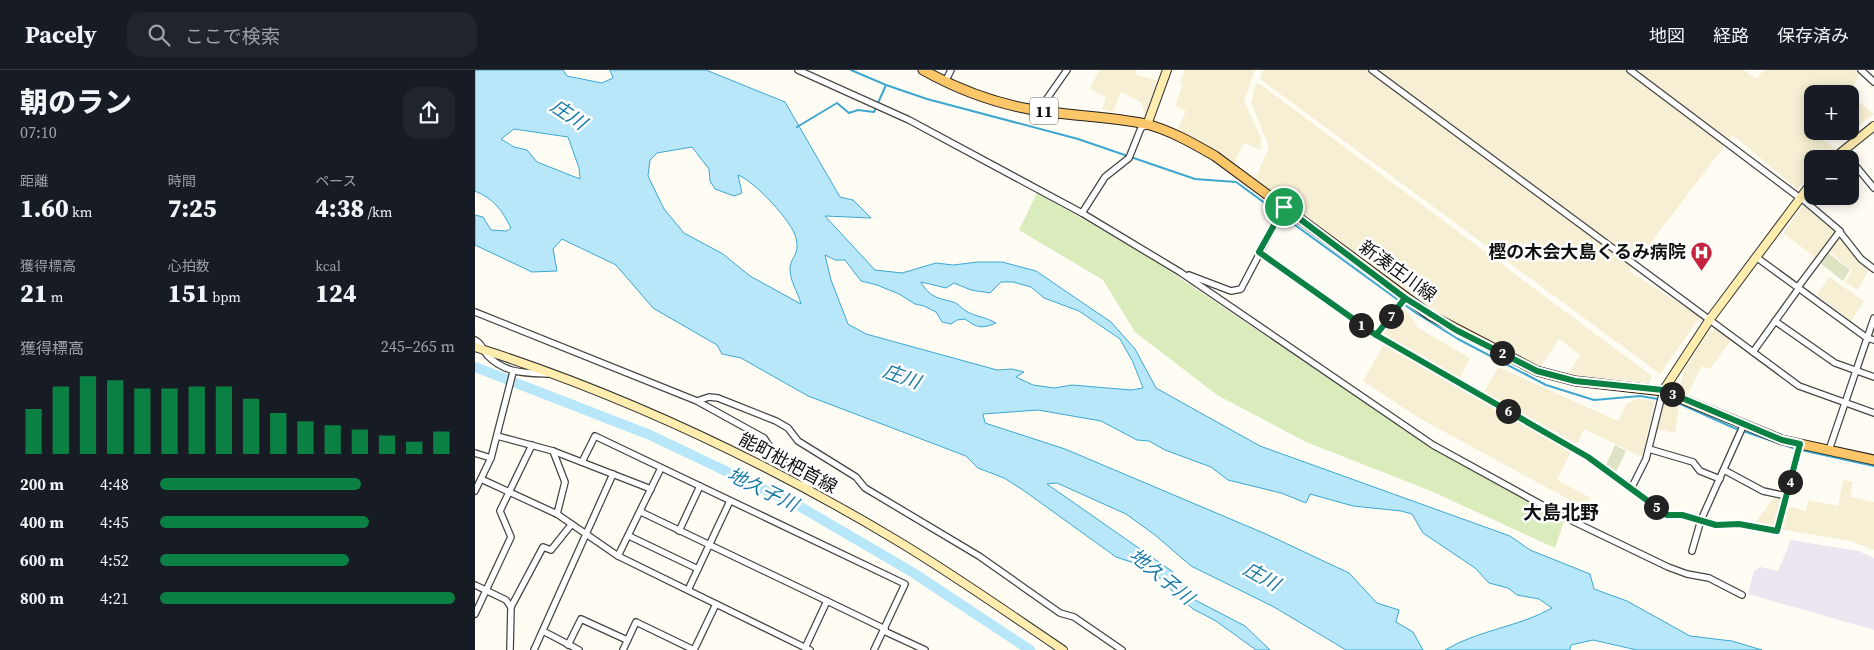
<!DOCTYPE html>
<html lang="ja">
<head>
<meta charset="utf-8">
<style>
	:root { --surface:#171b24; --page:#20242c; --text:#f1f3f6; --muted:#9ea1a6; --line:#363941; --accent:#0b8043 }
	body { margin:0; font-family:"Source Serif 4","Noto Sans JP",serif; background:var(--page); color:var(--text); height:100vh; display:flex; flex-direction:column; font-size:19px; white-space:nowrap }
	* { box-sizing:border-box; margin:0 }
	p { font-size:16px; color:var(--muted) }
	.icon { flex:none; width:28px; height:28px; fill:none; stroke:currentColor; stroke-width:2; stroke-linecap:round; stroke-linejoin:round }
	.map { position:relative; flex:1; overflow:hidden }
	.panel { display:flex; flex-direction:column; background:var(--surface); width:475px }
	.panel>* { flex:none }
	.controls { position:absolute; left:1329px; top:15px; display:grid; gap:10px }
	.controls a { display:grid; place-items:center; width:55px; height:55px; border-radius:10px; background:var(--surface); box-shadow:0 2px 12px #0003; font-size:25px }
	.pin { position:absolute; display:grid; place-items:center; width:42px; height:42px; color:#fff; margin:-21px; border:2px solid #fff; border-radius:50%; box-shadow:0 1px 5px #0007 }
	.km { position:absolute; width:25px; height:25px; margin:-12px; border-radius:50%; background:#222; color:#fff; font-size:14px; line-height:25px; text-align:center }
	.round { display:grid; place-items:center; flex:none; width:52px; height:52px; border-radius:15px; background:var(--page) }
	.overview { display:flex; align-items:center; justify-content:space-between; height:85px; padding:0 20px }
	h1 { font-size:28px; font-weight:800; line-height:38px }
	.metrics { display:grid; grid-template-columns:repeat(3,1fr); gap:8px; height:85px; padding:5px 20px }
	.metrics div { display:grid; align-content:center }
	.metrics b { font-size:25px; font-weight:800 }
	.metrics small { font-size:14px; font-weight:400 }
	.metrics p { font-size:14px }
	.chart { height:140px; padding:10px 20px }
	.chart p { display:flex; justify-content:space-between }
	.chart svg { width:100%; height:90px; margin-top:5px; stroke:var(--accent); stroke-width:6 }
	ul { padding:0 20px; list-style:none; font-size:16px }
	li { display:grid; grid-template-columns:80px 60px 1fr; align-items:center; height:38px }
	li i { height:12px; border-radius:6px; background:var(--accent) }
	header { display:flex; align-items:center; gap:30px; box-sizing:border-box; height:70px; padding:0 25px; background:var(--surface); border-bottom:1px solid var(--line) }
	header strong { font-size:24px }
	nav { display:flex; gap:28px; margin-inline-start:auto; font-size:18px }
	.search { width:350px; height:45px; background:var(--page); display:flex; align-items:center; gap:12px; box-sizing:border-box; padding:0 18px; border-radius:15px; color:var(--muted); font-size:19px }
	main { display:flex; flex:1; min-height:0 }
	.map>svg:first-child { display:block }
	.industrial { fill:#ede5ef }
	.farmland { fill:#f6efd3 }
	.green { fill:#daecbc }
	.cemetery { fill:#dde3c3 }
	.water { fill:#b7e7f8; stroke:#3ca7d1; fill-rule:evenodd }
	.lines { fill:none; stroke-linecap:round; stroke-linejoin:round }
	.stream { stroke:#3ca7d1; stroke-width:2 }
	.river { stroke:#b7e7f8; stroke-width:10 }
	.street-casing { stroke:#444; stroke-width:8 }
	.secondary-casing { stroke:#333; stroke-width:10 }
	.primary-casing { stroke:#222; stroke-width:11 }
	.street { stroke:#fff; stroke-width:5.5 }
	.secondary { stroke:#ffedaf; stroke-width:8 }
	.primary { stroke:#fbc668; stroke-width:9 }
	.route-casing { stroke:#fff; stroke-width:10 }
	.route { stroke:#0b8043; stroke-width:6 }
	.labels { text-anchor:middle; stroke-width:5; stroke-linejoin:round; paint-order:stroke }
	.shield { fill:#fff; stroke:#585858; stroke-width:1 }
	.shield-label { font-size:16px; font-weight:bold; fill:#111 }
	.poi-label { font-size:18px; font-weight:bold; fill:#111; stroke:#fff; text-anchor:end }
	.street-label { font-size:18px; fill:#111; stroke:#fff }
	.water-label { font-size:19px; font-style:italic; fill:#1579a7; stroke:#fff }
	.neighbourhood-label { font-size:19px; font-weight:bold; fill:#111; stroke:#fff }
</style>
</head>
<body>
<header>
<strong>Pacely</strong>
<div class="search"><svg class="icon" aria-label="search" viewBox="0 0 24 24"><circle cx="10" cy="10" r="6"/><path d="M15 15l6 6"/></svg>ここで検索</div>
<nav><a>地図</a><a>経路</a><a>保存済み</a></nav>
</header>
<main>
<section class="panel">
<div class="overview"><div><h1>朝のラン</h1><p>07:10</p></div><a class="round"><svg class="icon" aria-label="share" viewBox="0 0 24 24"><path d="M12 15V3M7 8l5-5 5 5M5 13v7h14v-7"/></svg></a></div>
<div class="metrics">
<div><p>距離</p><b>1.60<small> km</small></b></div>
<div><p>時間</p><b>7:25</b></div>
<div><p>ペース</p><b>4:38<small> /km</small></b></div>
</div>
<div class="metrics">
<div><p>獲得標高</p><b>21<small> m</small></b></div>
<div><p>心拍数</p><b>151<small> bpm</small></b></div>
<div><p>kcal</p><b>124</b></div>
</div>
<div class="chart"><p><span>獲得標高</span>245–265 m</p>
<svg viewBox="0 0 160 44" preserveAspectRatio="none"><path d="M5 44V22M15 44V11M25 44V6M35 44V8M45 44V12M55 44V12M65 44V11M75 44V11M85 44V17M95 44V24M105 44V28M115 44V30M125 44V32M135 44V35M145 44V38M155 44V33"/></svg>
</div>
<ul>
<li><b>200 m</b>4:48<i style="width:68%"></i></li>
<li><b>400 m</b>4:45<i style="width:71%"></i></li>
<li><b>600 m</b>4:52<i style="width:64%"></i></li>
<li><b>800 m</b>4:21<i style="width:100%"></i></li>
</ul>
</section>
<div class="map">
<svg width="1399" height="580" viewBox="0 0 1399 580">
	<rect width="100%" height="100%" fill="#fffcf4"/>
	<polygon class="industrial" points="1316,470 1383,481 1399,488 1399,560 1273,524 1279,501 1285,497 1303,501"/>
	<g class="farmland">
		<polygon points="624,0 662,0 660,4 683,11 670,46 667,33 646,22 638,42 627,39 631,27 615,19"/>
		<polygon points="710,0 780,0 769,31 786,68 786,80 769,73 758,94 734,77 702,61 711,41 700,36 708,14 705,12"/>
		<polygon points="788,0 1269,0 1281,9 1289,0 1380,0 1385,4 1374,24 1338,24 1337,52 1333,59 1361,79 1352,89 1338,89 1337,104 1322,119 1258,65 1154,201 1225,247 1185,304 785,9"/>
		<polygon points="781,14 785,14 1177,306 1174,313 1092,305 1105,285 1084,269 1066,296 1047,290 964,243 908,207 780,109 794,77 776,33"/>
		<polygon points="1375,25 1399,44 1382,57 1375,52"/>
		<polygon points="1328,136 1360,162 1341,188 1308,163"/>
		<polygon points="1364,165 1384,191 1395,199 1382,220 1370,212 1377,201 1353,180"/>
		<polygon points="1354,207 1389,231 1376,251 1342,225"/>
		<polygon points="926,238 934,244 943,258 995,288 984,309 905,263"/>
		<polygon points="1240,258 1256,270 1235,299 1227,296 1212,326 1203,322 1209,300 1235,259 1237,262"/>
		<polygon points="909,274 1097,380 1082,410 1116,428 1111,439 944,348 888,311"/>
		<polygon points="1023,297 1143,351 1152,333 1164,329 1180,331 1167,387 1109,359 1102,374 1009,323"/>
		<polygon points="1189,332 1204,337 1200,363 1181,359"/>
		<polygon points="1368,410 1378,412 1375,427 1399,432 1399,480 1376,471 1305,459 1311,436 1331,441 1333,430 1363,436"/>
		<polygon points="1300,426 1308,428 1300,459 1279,454"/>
	</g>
	<polygon class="green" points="562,123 669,184 945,370 1089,451 1080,478 956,421 831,372 742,325 660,262 628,210 544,160"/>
	<g class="cemetery">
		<polygon points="1352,182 1375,200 1368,211 1344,192"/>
		<polygon points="1140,375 1151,381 1140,404 1131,395"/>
	</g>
	<path class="water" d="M0,0h88l4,6 35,7 11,-5 -3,-8h96l79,32 55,95 13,3 18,18 -46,-2 50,54 27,3 34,-10 17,2 25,-3h24l34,9 75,51 24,27 21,39 34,19 70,39 250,90 20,14 60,24 4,15 33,12 63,35 42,5 30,9h-125l-44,-10 -22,5 -1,5h-125c33,-20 74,-23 107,-42l-13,-9 -22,-4 -9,-7 -19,-5 -14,-15 -52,-35 -11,-19 -11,-3 -48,-5 -43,-12 -4,9 -25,-10 -53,-13 -17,-13 -46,-17 -16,-9 -12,-1 -36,-19 -63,-11 -55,4 2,9 80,26 201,85 83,39 28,30 22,7 -3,12 17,10 10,18h-77l-72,-43 -83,-41 -36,-31 -29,-21 -69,-31 -10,1 126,88 22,28 50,26 25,24h-14l-40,-29 -23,-12 -20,-17 -9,-11 -24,-16 -24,-8 -93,-67 -19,-12 -26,-10 -12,-12 -158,-60 -67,-38 -19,-4 -5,-9 -64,-37 -37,-43 -54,-26 -9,10 4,22 -25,1 -57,-27v-30l8,2 8,13 16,1 4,-3c-9,-18 -17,-29 -36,-37zM39,59l54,8 11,31 1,11 -43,-17 -10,-12 -13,-3 -13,-8zM217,77l17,22 1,12 5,8 19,7 8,-3 -4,-18c16,6 54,46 58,63 4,17 -4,17 -6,29 -1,13 8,25 11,37l-51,-28 -27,-22 -39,-21 -20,-24 -16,-33 2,-16 7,-7zM350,185l10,5h10l16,21 16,4 22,9 16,10 9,2 12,6 6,10 9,2 6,-4 8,-1c12,9 17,10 31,4 -10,-6 -20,-6 -30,-12 -4,-2 -8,-8 -13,-9 -15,-4 -24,-5 -32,-20l25,6 8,-5 17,7 19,3 11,-11h12l18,5 13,11 35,13 41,28 13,23 10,26 -12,2 -59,-5 -18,3 -21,-3 -17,-8 8,-5 -12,-3 -15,1 -131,-36 -18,-10 -17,-44z"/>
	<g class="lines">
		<g class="stream">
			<polyline points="376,0 411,15 452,29 603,69 720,109 761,112 941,243 983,269 1071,315 1119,330 1165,326 1201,332 1259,358 1321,379"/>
			<polyline points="403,33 411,15"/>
			<polyline points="322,57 362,33 374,43 383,40 399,42 401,38"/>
			<polyline points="1326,380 1399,396"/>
		</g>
		<polyline class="river" points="0,297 175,365 324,436 437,502 555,580"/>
		<defs>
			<g id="street">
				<polyline points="323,0 434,50 607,143 705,202 958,375 1087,446 1193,497 1212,504 1234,508 1267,525"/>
				<polyline points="897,0 1324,316 1399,343"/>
				<polyline points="1155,0 1325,128"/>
				<polyline points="1386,0 1399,12"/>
				<polyline points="470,12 476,0"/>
				<polyline points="564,40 592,0"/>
				<polyline points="1375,89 1399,118"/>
				<polyline points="607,143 630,107 654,88 666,58 672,55"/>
				<polyline points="1364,161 1386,189 1399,199"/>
				<polyline points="785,182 901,265 1113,387 1192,445 1207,445 1241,455 1264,454 1302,461 1311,426 1288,421 1249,400"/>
				<polyline points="1281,187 1392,268 1399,270"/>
				<polyline points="714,205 756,221 766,219 809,137"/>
				<polyline points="1323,217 1365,161 1325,127"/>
				<polyline points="0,242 222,331 289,368 305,392 330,411 336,421"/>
				<polyline points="1300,251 1360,293 1399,307"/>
				<polyline points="901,265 930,227"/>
				<path d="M0,270c8,4 6,8 12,15 17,18 37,18 60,19"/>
				<polyline points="1278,282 1324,218"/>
				<polyline points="222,331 234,327 243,328 301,351 313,358 323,371 381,407 390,418 504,486 585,543 599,547 647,580"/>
				<polyline points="22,366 78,381 176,419"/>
				<polyline points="1174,379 1218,392 1225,401 1245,409"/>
				<polyline points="1354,380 1399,248"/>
				<polyline points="78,381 90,412 82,444"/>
				<polyline points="0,383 16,388"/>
				<polyline points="107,392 120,366 430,514 399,580"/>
				<polyline points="6,409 82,444 143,486 335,580"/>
				<polyline points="1156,419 1171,389 1188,321"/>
				<polyline points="0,421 16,388 38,302"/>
				<polyline points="1311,426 1325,374"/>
				<polyline points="166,442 352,531"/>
				<polyline points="204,461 225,416"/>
				<polyline points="154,466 223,499"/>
				<polyline points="1217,481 1226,450 1269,354"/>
				<polyline points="143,486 186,398"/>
				<polyline points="0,515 31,530 36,537 35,580"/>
				<polyline points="213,520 255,431"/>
				<polyline points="36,537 68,477 76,480 96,455"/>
				<polyline points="0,544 36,467 25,441 57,375"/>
				<polyline points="68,561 104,580"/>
				<polyline points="409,561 450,580"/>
				<polyline points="93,575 106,549 152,570"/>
				<polyline points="330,578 352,531 410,559"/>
				<polyline points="59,580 138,404"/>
				<polyline points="148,580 161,552 219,580"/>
				<polyline points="219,580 241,534"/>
			</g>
			<g id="secondary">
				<polyline points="672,55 692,0"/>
				<polyline points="1358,89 1399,56"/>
				<path d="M0,277c147,47 289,114 421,193 57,34 112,73 167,110"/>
				<polyline points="1188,321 1235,249 1338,111"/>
			</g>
			<path id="primary" d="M448,0c34,19 68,32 106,39 39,7 79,7 117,15 24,6 48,20 69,32l215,159 107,56 38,10 88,10 119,49 92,20"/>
		</defs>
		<use href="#street" class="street-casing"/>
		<use href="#secondary" class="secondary-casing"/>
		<use href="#primary" class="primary-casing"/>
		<use href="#street" class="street"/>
		<use href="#secondary" class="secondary"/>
		<use href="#primary" class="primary"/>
	</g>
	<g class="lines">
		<defs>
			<polyline id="route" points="809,137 784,182 901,265 930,228 981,260 1062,301 1100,311 1188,320 1307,370 1325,374 1302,461 1264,454 1241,455 1207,445 1192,445 1113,387 901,265 928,231 930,228 809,137"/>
		</defs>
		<use href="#route" class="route-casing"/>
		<use href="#route" class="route"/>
	</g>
	<defs>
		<symbol id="hospital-pin" viewBox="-11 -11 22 30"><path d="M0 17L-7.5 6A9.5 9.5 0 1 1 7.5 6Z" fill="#c6233e" stroke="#fff"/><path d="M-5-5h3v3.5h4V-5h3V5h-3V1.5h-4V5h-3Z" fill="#fff"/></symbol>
	</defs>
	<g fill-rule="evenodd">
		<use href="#hospital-pin" x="1214" y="170" width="25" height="34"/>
	</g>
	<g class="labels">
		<rect class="shield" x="555" y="27.5" width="28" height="27" rx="4"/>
		<g class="shield-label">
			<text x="569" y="47">11</text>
		</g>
		<g class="poi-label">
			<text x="1211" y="188">樫の木会大島くるみ病院</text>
		</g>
		<g class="street-label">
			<text transform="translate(923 201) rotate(36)" y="6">新湊庄川線</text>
			<text transform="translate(313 393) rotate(28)" y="6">能町枇杷首線</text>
		</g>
		<g class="water-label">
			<text transform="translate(94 44) rotate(34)" y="7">庄川</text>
			<text transform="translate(427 306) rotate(20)" y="7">庄川</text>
			<text transform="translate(288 419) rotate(26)" y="7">地久子川</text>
			<text transform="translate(687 506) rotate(39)" y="7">地久子川</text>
			<text transform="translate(787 506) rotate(29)" y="7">庄川</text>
		</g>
		<g class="neighbourhood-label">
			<text x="1086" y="449">大島北野</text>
		</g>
	</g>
</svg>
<div class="controls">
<a>+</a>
<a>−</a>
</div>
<div class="pin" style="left:809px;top:137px;background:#1e9e55"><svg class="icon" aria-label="arrive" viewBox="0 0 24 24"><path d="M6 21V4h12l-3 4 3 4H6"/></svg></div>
<b class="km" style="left:886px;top:255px">1</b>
<b class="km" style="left:1027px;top:283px">2</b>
<b class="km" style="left:1197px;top:324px">3</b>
<b class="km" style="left:1315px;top:412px">4</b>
<b class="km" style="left:1181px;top:437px">5</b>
<b class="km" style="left:1033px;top:341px">6</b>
<b class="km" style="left:916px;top:246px">7</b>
</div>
</main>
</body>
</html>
